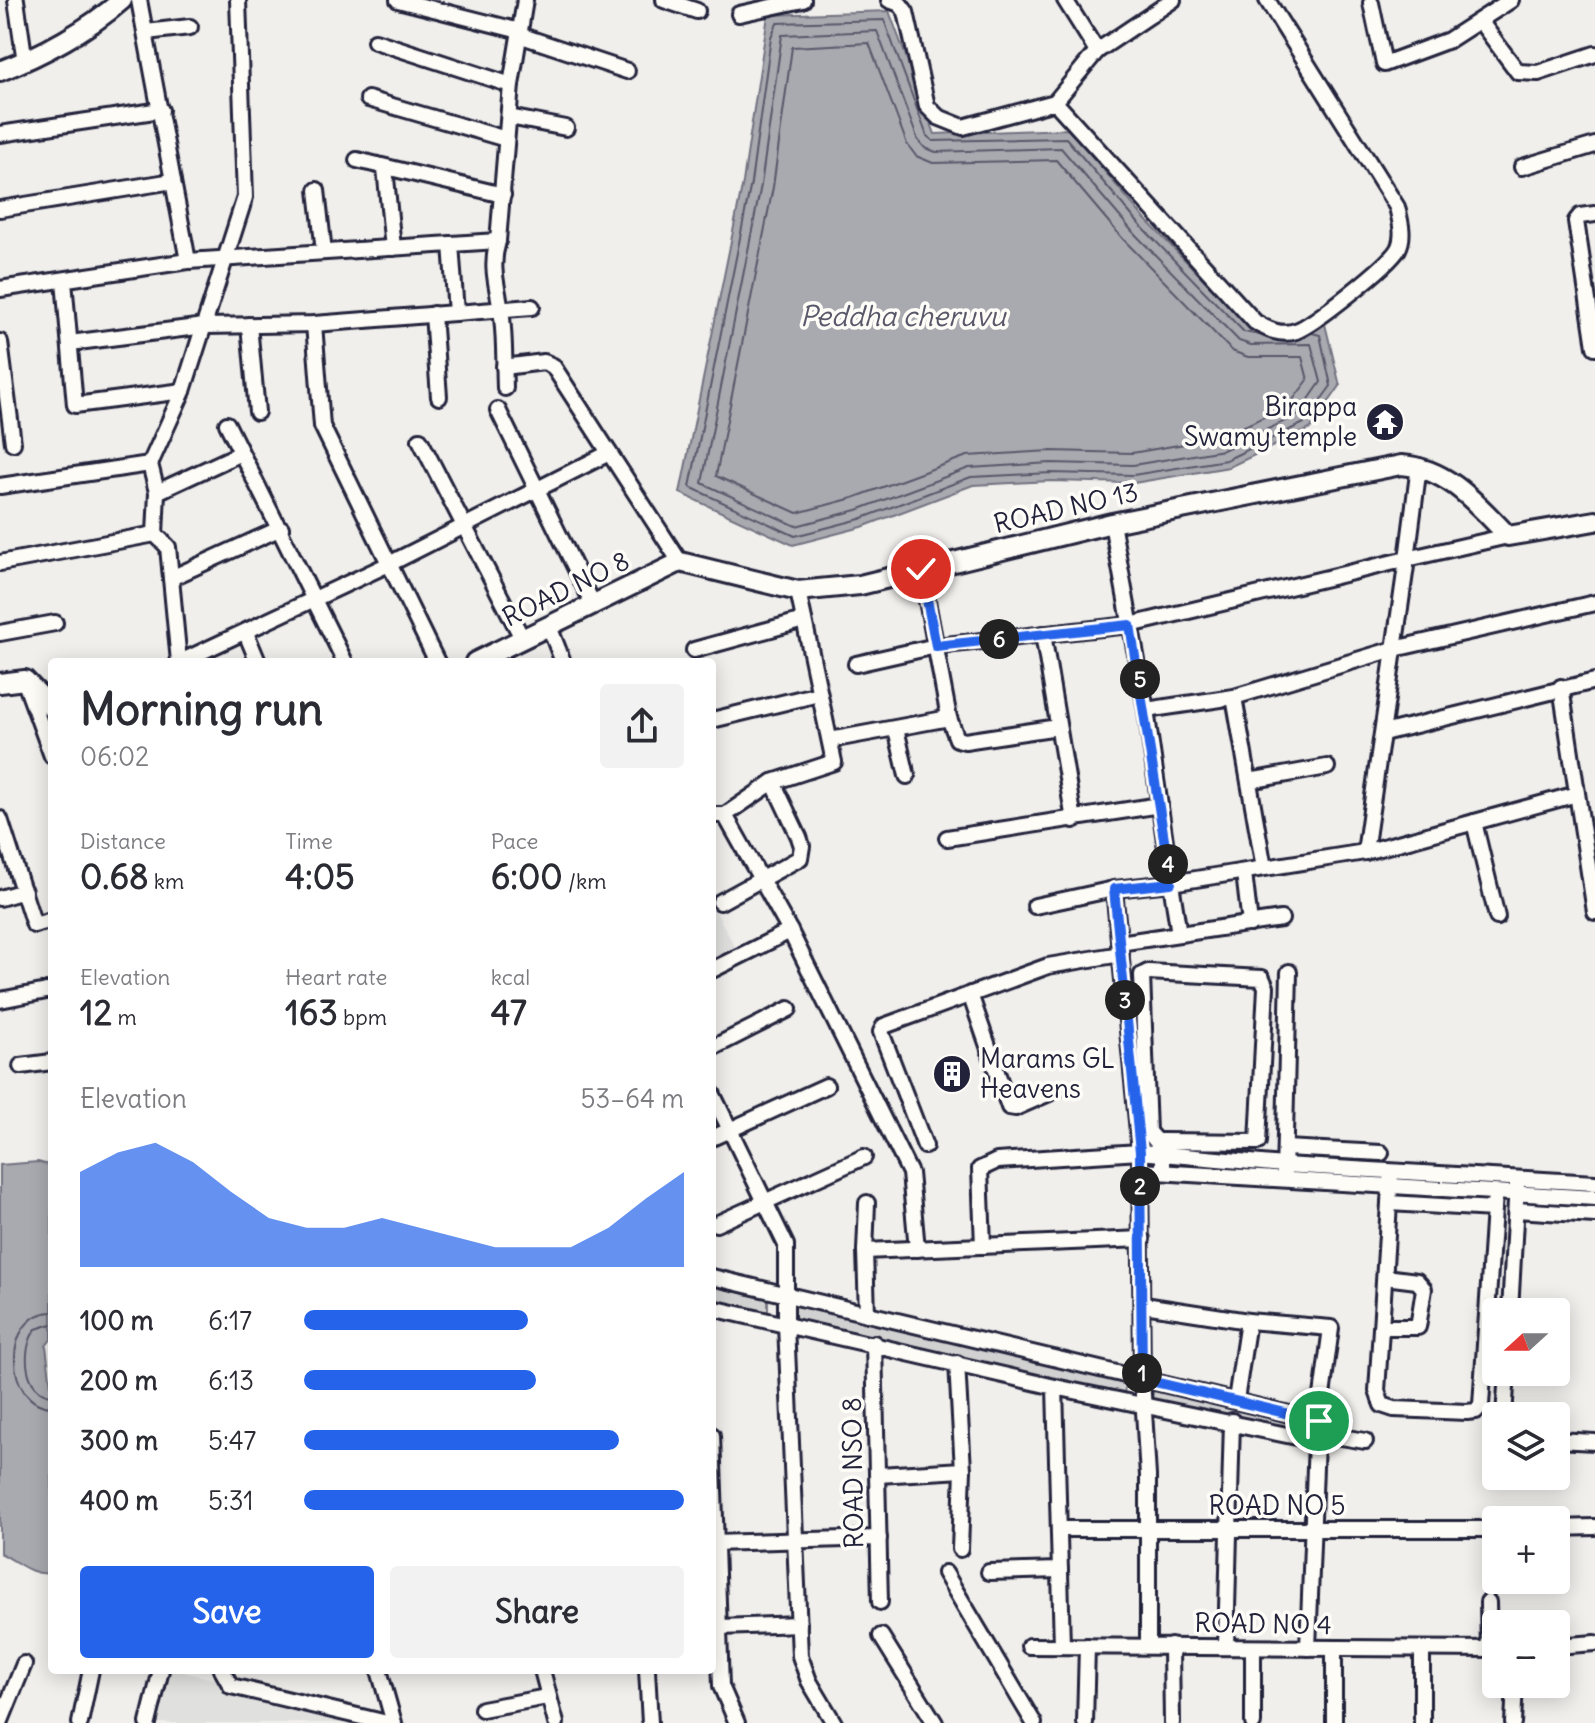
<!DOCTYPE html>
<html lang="en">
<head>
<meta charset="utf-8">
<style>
	:root { --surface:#fff; --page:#f2f2f3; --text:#2b2b33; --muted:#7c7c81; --accent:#2563eb }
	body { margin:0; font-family:Delius,sans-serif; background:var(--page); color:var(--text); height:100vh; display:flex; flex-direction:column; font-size:30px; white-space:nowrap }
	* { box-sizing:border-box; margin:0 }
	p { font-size:26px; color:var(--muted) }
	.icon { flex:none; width:44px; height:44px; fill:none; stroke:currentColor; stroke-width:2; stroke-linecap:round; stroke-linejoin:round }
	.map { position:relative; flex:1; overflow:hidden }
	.side { position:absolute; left:48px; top:658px; width:668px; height:1016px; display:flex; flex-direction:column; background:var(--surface); border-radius:8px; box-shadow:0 4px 20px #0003 }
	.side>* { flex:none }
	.needle { width:52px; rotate:249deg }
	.fabs { position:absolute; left:1482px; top:1298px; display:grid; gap:16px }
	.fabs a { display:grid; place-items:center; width:88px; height:88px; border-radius:8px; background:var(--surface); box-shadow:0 4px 20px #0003; font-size:40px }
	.pin { position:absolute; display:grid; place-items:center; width:68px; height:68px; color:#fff; margin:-34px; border:4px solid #fff; border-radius:50%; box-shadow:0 2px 8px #0007 }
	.km { position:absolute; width:40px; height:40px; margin:-20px; border-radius:50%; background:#222; color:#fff; font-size:22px; line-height:40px; text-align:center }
	.round { display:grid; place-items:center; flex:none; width:84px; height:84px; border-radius:8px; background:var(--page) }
	.summary { display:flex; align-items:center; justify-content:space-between; height:136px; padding:0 32px }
	h1 { font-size:44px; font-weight:700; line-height:60px }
	.metrics { display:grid; grid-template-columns:repeat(3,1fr); gap:12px; height:136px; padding:8px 32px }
	.metrics div { display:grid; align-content:center }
	.metrics b { font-size:34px; font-weight:700 }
	.metrics small { font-size:22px; font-weight:400 }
	.metrics p { font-size:22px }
	.chart { height:224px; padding:16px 32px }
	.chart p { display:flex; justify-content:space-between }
	.chart svg { width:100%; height:144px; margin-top:8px; fill:var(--accent); opacity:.7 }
	.button { display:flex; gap:16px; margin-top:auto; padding:16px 32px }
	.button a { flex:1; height:92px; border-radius:8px; background:var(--accent); color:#fff; font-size:32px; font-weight:700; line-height:92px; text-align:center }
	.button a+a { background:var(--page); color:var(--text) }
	ul { padding:0 32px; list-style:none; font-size:26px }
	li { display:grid; grid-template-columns:128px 96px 1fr; align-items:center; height:60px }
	li i { height:20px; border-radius:10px; background:var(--accent) }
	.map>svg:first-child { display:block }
	.built { fill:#e0e0df }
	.green { fill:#d2d1d1; stroke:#7a7a86; stroke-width:2 }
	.water { fill:#a9a9b0; stroke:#737381; stroke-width:2 }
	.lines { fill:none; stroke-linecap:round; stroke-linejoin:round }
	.shore { stroke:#58586a; stroke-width:2 }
	.minor-casing { stroke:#22223b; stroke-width:20 }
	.tertiary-casing { stroke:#22223b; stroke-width:24 }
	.minor { stroke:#fdfcf7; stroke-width:14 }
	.tertiary { stroke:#fdfcf7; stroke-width:18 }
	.route-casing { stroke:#fff; stroke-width:16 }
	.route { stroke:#2563eb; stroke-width:10 }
	.labels { text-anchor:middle; stroke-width:7; stroke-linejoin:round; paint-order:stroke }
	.poi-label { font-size:26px; fill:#22223b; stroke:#fdfcf7; text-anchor:end }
	.street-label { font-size:26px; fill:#22223b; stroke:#fdfcf7 }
	.water-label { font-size:28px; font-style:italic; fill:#58586a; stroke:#fdfcf7 }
</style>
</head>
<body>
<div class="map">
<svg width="1595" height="1723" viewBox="0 0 1595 1723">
	<rect width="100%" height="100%" fill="#f0efec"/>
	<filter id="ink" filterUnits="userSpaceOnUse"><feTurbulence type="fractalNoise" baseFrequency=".0125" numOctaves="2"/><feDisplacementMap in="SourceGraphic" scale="16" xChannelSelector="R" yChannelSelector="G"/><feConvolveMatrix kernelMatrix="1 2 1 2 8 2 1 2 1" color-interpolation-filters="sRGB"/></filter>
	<g filter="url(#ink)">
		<g class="built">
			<polygon points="712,905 738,952 712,965"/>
			<polygon points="166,1670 174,1670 409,1723 152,1723"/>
		</g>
		<g class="green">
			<polygon points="712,1286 768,1299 768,1311 763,1313 712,1301"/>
			<polygon points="794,1304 1121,1379 1126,1385 1124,1392 1118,1394 791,1319"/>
			<polygon points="1154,1388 1294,1420 1292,1430 1152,1399"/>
		</g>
		<g class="water">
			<polygon points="889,11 935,134 1069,129 1145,219 1250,327 1325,324 1340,386 1310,429 1229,467 1134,483 1051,481 973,485 862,527 793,545 680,493 743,182 768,15"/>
			<path d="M38,1162l14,4v172l-6,8 6,47v180c-22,3 -33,-11 -52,-20v-388z"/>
		</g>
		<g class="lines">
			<g class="shore">
				<polygon points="877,31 918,140 925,148 936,152 1061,148 1132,231 1239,341 1251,345 1311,344 1321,382 1298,415 1223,450 1133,465 1051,463 969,468 857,510 796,526 702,483 761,185 782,35"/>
				<polygon points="869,43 907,144 916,156 933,163 1056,160 1123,239 1232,351 1248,357 1302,357 1308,380 1289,405 1219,438 1132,453 1051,451 967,456 853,498 797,513 716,476 773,187 792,47"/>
				<polyline points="1260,335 1244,332 1139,224 1066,138 933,141 927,136 884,20 777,23 771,37 751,183 690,487 795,536 860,519 971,477 1051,473 1133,475 1226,460 1304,423 1331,386 1320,335 1312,333"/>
				<path d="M52,1312c-50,2 -49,93 0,95"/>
				<path d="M52,1324l-16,5c-15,18 -13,64 16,66"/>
			</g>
			<defs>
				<g id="minor">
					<polyline points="16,0 25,62"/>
					<polyline points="139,0 188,261"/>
					<polyline points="398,0 520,31"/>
					<polyline points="664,0 697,11"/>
					<polyline points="889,0 900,4 906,12 927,106 938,117 963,127 1055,102 1097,51 1173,0"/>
					<polyline points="1065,0 1097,51"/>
					<polyline points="1371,3 1384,64 1449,40 1511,0"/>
					<polyline points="739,14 803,0"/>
					<polyline points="1480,21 1518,72 1538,73 1595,54"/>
					<polyline points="146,32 190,27"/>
					<polyline points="519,35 627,71"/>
					<polyline points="375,41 511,85"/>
					<polyline points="368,99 506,139"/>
					<path d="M1055,102l200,220c13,8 26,14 41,9 17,-6 93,-66 102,-82 7,-13 2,-29 -1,-42l-130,-207"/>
					<polyline points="509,117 566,128"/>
					<polyline points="0,134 161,110"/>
					<polyline points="357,160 503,195"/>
					<polyline points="1522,167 1595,145"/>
					<polyline points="385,168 393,248"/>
					<polyline points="317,190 324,252"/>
					<polyline points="0,209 173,181"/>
					<polyline points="1595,214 1580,216 1576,221 1595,347"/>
					<polyline points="451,244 456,313"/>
					<polyline points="64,281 75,405 183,391"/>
					<polyline points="0,289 188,261 498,241"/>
					<polyline points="433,314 439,397"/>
					<polyline points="314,324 322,426 437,662"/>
					<polyline points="249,325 257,412"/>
					<polyline points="0,342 13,443"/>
					<polyline points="70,343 205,326 314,324 532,307"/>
					<polyline points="504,367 544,362 553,366 680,562"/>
					<path d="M505,388c-1,-26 0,-53 -4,-78 -4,-26 -11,-43 -3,-69l13,-156 14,-85"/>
					<polyline points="498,410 593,604"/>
					<polyline points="227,424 345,662"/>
					<polyline points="420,440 523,640"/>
					<polyline points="0,486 150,464"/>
					<polyline points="157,492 241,453"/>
					<polyline points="1112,523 1146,710 1171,883 1365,852 1407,559 1508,536"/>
					<polyline points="0,563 155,534"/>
					<polyline points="921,569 949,718"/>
					<polyline points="171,578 281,528"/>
					<polyline points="549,626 563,662"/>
					<polyline points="0,633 55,623"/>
					<polyline points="246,633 258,662"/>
					<polyline points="1043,634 1074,820"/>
					<polyline points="694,650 804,620"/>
					<polyline points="179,662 168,547 155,534 157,492 150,464 183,391 245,197 238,0"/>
					<polyline points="180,662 391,563 609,453"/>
					<polyline points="856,664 936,646 1130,625 1407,559 1419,466"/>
					<polyline points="26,685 52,756"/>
					<polyline points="1561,687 1595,912"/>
					<polyline points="1234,697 1264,868"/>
					<polyline points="1146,710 1234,697 1394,649 1595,603"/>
					<polyline points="712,720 819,694"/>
					<polyline points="896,729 907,776"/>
					<polyline points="1383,733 1595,681"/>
					<polyline points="830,740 949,718 957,739 965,741 1058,727"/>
					<polyline points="1249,781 1327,767"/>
					<polyline points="712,815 725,815 773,782 834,762 798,591"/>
					<polyline points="725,815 790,931 910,1173 917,1249"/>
					<polyline points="0,819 34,925 52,920"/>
					<polyline points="1474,822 1497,917"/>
					<polyline points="947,838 1160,805"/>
					<polyline points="1365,852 1577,794"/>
					<polyline points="1244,873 1250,924"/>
					<polyline points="0,898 24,891"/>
					<polyline points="720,902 800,858 802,846 799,837 773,782"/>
					<polyline points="1035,906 1114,889"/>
					<polyline points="1119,943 1281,919"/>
					<polyline points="712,970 790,931"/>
					<polyline points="970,994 1009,1107 1015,1108 1056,1090"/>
					<polyline points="0,1000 52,990"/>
					<polyline points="712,1048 789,1009"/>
					<polyline points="21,1066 52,1062"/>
					<polyline points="712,1093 786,1245 786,1324 800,1656 809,1681 834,1723"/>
					<polyline points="712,1138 826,1086"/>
					<polyline points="925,1146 881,1032 884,1026 1048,966 1121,954"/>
					<polyline points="1285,1148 1381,1153"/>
					<polyline points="1140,1171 1595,1198"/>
					<polyline points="1163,1172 1163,1141 1156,1141 1148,1132 1142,975 1148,972 1262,978 1266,987 1258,1142 1163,1141"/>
					<polyline points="1391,1172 1377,1391 1382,1405 1394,1409 1467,1412 1476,1411 1481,1405 1495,1193"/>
					<polyline points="1284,1175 1289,972"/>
					<polyline points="1389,1203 1494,1209"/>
					<polyline points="1516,1210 1595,1215"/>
					<polyline points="716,1224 864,1157"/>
					<polyline points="983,1246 980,1169 997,1161 1140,1152 1284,1165 1595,1183"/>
					<polyline points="865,1251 867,1203"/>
					<polyline points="712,1277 1319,1421"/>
					<polyline points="1144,1305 1248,1321 1236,1400"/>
					<polyline points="712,1308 1055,1387 1316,1441"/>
					<polyline points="1510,1312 1517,1183"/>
					<polyline points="867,1314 865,1251 1142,1239"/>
					<polyline points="1248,1321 1331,1328 1316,1441 1308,1648"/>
					<polyline points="1381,1327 1418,1327 1424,1289 1417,1281 1385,1277"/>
					<polyline points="874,1343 880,1602"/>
					<polyline points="957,1363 963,1470 960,1549"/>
					<polyline points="1055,1387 1062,1646"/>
					<polyline points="1504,1416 1507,1372"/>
					<polyline points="1317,1433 1365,1441"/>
					<polyline points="712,1435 721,1686 737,1723"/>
					<polyline points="1556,1440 1595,1442"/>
					<polyline points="878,1475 963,1470"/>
					<polyline points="1556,1528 1595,1527"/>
					<polyline points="1059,1529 1496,1529"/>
					<polyline points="712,1543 879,1538"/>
					<polyline points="989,1572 1060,1570"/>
					<polyline points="945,1573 1034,1723"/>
					<polyline points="1488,1602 1489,1649"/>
					<polyline points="721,1627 799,1624"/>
					<polyline points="881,1636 935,1723"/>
					<polyline points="1029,1646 1496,1649"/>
					<polyline points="1148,1646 1148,1476 1142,1379 1140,1152 1114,889 1171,883 1179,934"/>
					<polyline points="1171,1646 1172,1723"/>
					<polyline points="1226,1646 1232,1421"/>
					<polyline points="1556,1646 1595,1643"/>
					<polyline points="222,1670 231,1686 387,1723"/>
					<polyline points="379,1670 394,1723"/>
					<polyline points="542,1670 556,1723"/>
					<polyline points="647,1670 650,1723"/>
					<polyline points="482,1709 547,1697"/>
					<polyline points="0,1723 24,1664"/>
					<polyline points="80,1723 91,1670"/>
					<polyline points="148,1723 161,1670"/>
					<polyline points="1085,1723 1087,1646"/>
					<polyline points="1253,1723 1253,1649"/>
					<polyline points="1334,1723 1334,1649"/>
					<polyline points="1422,1723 1422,1649"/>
					<polyline points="1513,1723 1515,1684"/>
				</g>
				<g id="tertiary">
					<path d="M0,71c42,-16 88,-41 122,-71"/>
					<path d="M475,662l205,-100 118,29 62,-6 252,-62 289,-58c47,3 76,39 107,71l87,-15"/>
					<polyline points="0,683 25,680 52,708"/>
				</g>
			</defs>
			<use href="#minor" class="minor-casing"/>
			<use href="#tertiary" class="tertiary-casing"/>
			<use href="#minor" class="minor"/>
			<use href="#tertiary" class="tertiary"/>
		</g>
	</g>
	<g class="lines" filter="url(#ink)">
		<defs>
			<polyline id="route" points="921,569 936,646 1130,625 1171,883 1114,889 1140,1152 1142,1379 1319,1421"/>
		</defs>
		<use href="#route" class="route-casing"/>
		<use href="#route" class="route"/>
	</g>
	<defs>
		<symbol id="temple-disc" viewBox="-11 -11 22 22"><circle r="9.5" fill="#22223b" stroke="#fdfcf7"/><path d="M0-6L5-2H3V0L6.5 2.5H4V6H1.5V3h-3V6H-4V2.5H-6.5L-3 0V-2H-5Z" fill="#fff"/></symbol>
		<symbol id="building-disc" viewBox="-11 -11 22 22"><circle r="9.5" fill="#22223b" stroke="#fdfcf7"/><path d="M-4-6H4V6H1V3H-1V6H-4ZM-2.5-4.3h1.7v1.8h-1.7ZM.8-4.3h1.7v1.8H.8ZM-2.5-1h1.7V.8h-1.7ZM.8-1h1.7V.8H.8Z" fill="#fff"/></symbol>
	</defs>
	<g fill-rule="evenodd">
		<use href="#temple-disc" x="1363" y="400" width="44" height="44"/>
		<use href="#building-disc" x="930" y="1052" width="44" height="44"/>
	</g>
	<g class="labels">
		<g class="poi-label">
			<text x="1357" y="416">Birappa<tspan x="1357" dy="30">Swamy temple</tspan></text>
			<text x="980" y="1068" text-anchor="start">Marams GL<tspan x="980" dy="30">Heavens</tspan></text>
		</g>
		<g class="street-label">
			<text transform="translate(1066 508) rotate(-13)" y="9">ROAD NO 13</text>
			<text transform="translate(566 589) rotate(-26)" y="9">ROAD NO 8</text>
			<text transform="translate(853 1473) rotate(-91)" y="9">ROAD NSO 8</text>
			<text x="1277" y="1515">ROAD NO 5</text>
			<text transform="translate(1263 1624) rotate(1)" y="9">ROAD NO 4</text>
		</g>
		<g class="water-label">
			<text x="903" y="326">Peddha cheruvu</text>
		</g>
	</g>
</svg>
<div class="fabs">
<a><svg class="needle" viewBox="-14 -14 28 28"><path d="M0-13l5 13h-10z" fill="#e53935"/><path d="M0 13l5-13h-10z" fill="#7c7c81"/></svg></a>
<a><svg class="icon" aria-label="layers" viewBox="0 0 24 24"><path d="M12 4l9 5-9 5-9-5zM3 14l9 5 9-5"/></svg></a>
<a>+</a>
<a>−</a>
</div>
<div class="pin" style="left:1319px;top:1421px;background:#1e9e55"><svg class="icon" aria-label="arrive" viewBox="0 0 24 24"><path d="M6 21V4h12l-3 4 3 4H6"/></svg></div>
<div class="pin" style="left:921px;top:569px;background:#d93025"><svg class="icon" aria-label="check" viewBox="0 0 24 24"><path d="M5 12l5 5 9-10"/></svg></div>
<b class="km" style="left:1142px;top:1373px">1</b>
<b class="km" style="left:1140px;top:1186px">2</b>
<b class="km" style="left:1125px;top:1000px">3</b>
<b class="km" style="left:1168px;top:864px">4</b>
<b class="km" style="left:1140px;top:679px">5</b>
<b class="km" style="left:999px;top:639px">6</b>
<section class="side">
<div class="summary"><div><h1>Morning run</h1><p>06:02</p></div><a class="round"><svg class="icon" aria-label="share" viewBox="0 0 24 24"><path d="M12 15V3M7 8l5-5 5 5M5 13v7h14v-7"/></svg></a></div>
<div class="metrics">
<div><p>Distance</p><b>0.68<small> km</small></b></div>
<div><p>Time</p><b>4:05</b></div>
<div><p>Pace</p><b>6:00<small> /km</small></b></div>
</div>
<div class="metrics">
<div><p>Elevation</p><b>12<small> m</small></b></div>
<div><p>Heart rate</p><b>163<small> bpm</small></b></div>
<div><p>kcal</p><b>47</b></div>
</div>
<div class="chart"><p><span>Elevation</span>53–64 m</p>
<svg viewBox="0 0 160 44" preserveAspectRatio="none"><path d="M0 44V15L10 9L20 6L30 12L40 21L50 29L60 32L70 32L80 29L90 32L100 35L110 38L120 38L130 38L140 32L150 23L160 15V44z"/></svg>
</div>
<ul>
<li><b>100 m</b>6:17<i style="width:59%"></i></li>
<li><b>200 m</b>6:13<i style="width:61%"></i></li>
<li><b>300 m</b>5:47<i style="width:83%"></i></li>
<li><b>400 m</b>5:31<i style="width:100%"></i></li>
</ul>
<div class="button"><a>Save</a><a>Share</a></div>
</section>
</div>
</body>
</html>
